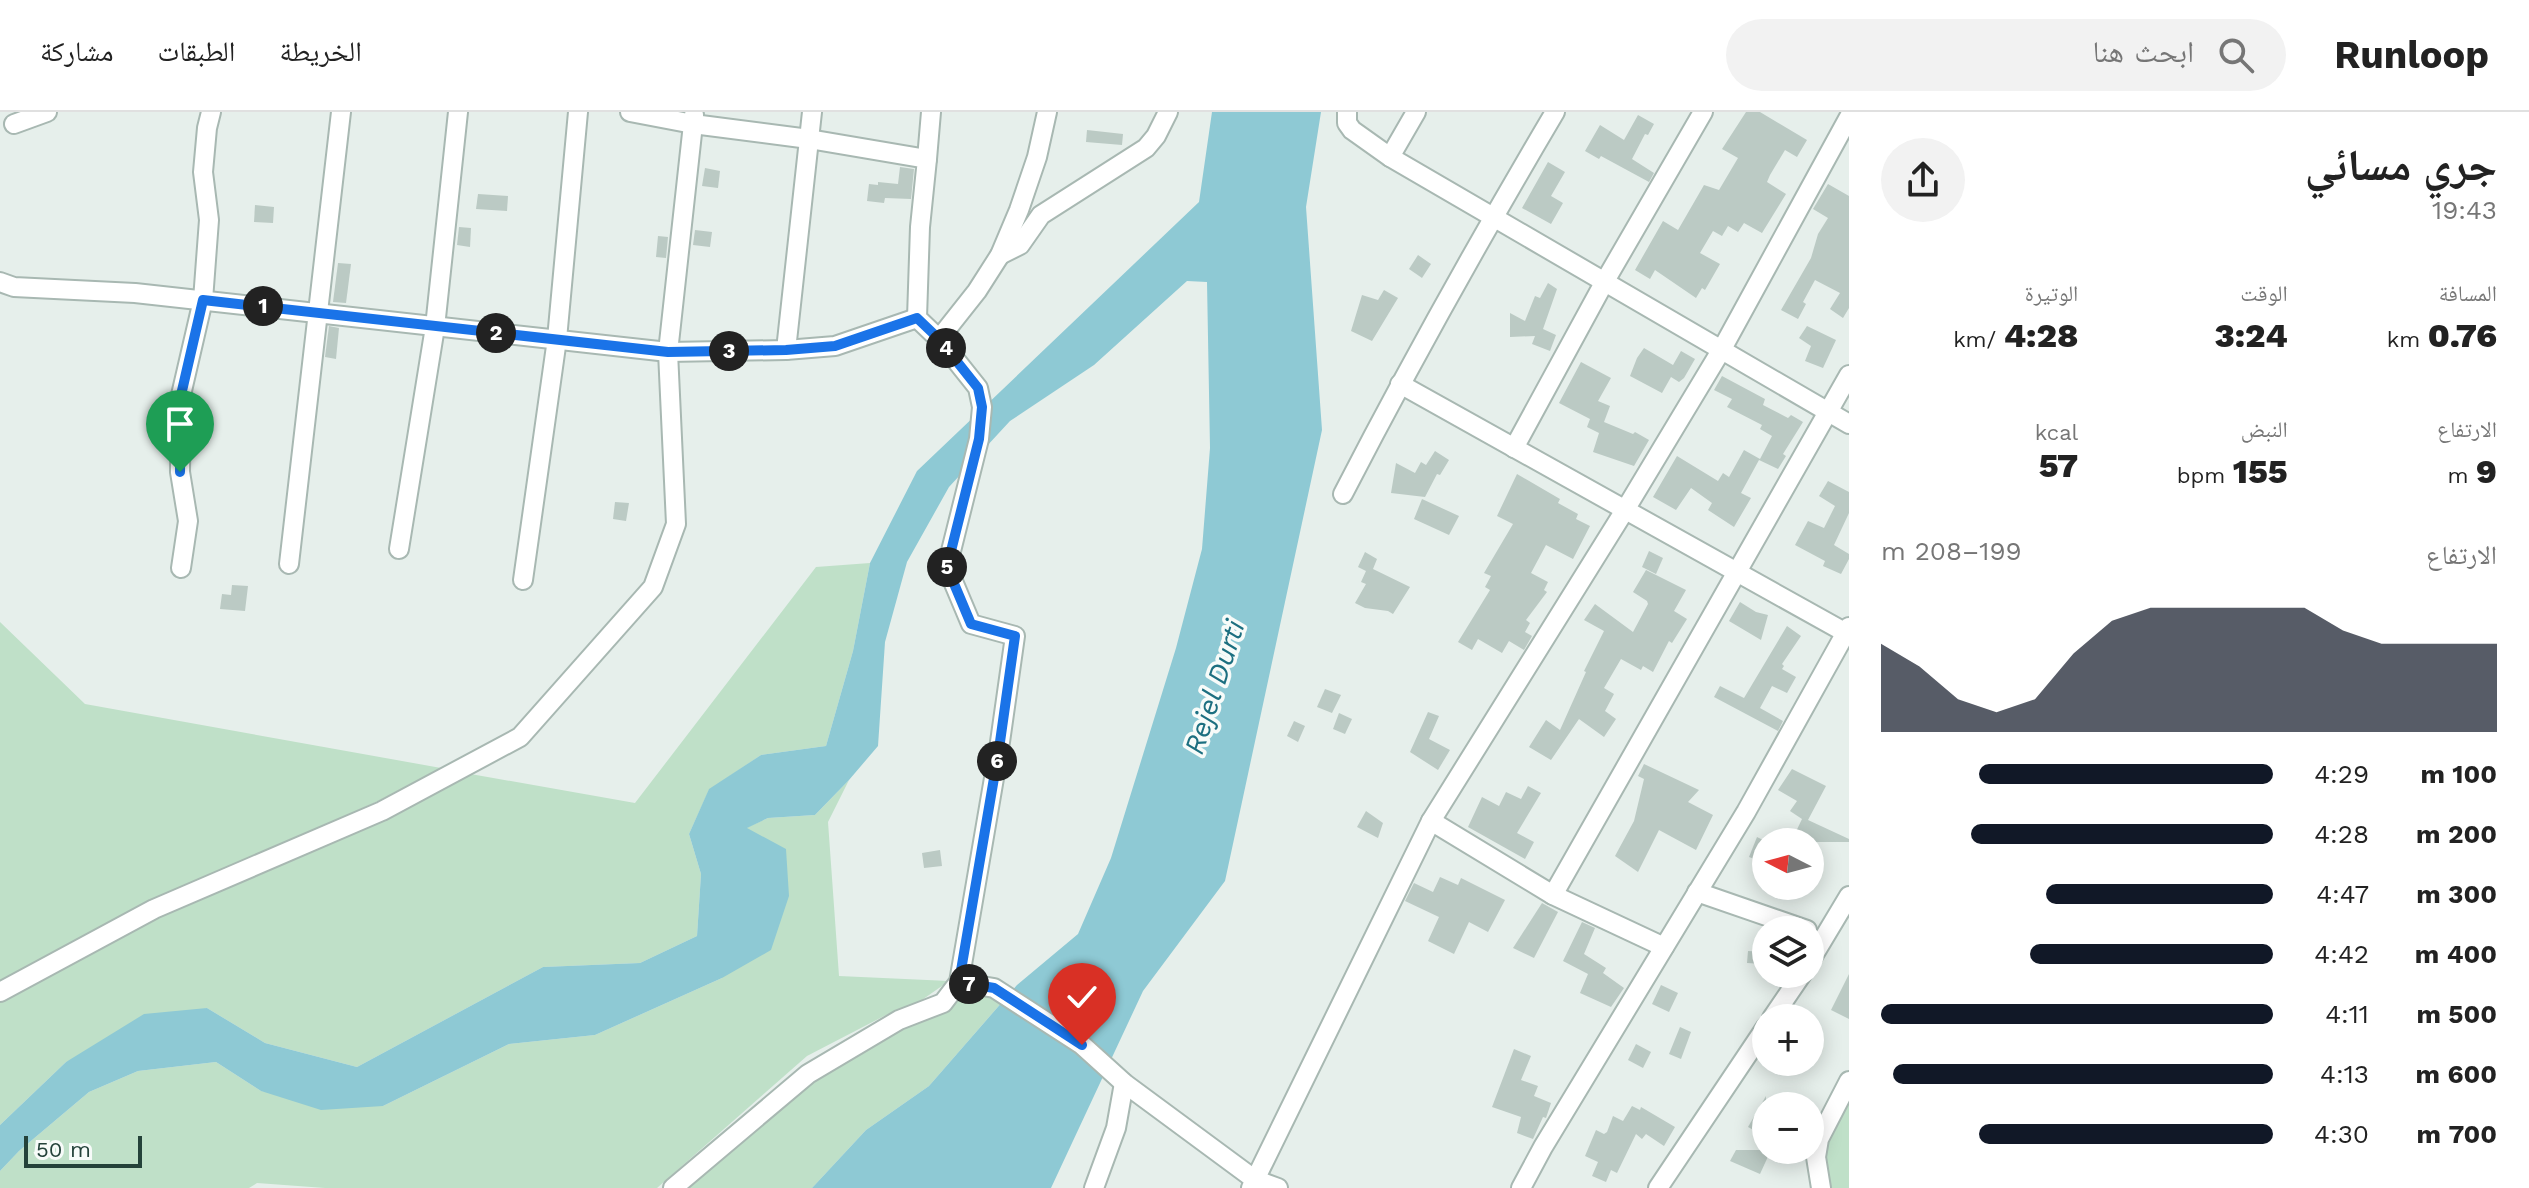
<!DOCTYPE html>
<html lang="ar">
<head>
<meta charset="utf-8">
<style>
	:root { --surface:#fff; --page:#f2f2f2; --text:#222; --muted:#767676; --line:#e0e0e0; --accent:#111827 }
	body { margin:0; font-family:"Work Sans","Noto Naskh Arabic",sans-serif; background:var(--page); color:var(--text); direction:rtl; height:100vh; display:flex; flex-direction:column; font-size:30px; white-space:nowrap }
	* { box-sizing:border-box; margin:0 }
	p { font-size:26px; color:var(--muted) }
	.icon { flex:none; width:44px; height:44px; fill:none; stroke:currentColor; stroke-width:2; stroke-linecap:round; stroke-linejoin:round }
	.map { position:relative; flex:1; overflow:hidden; direction:ltr }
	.details { display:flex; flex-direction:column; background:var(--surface); width:680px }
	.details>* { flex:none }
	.needle { width:52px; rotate:276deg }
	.fabs { position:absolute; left:1752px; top:716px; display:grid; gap:16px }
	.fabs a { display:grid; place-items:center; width:72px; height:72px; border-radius:50%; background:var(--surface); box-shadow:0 4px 20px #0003; font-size:40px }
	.scale { position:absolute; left:24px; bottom:20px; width:118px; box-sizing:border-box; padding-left:8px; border:4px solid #24423a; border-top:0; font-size:22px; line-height:28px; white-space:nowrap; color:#24423a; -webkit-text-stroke:6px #f7fbf9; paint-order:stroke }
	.pin { position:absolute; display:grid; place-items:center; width:68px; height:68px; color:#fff; margin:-82px -34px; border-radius:50% 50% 50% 0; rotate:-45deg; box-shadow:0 0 8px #0007 }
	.pin .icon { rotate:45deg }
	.km { position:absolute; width:40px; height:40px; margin:-20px; border-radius:50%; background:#222; color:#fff; font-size:22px; line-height:40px; text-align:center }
	.round { display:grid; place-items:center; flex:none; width:84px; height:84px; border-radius:42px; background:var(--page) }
	.summary { display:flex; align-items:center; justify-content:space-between; height:136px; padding:0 32px }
	h1 { font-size:44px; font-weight:800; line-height:60px }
	.stats { display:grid; grid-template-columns:repeat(3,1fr); gap:12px; height:136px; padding:8px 32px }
	.stats div { display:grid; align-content:center }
	.stats b { font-size:34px; font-weight:800 }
	.stats small { font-size:22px; font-weight:400 }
	.stats p { font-size:22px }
	.chart { height:224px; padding:16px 32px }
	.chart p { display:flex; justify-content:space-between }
	.chart svg { width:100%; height:144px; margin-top:8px; fill:var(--accent); opacity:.7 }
	ul { padding:0 32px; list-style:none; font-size:26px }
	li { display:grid; grid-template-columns:128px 96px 1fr; align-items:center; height:60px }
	li i { height:20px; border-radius:10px; background:var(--accent) }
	header { display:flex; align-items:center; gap:48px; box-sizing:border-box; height:112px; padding:0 40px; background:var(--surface); border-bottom:2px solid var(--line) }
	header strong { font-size:38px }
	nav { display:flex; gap:44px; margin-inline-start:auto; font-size:28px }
	.search { width:560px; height:72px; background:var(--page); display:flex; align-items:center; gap:20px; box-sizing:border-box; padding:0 28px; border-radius:44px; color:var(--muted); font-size:30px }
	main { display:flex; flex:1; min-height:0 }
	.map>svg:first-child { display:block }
	.green { fill:#bfe0c8 }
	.water { fill:#8ec9d4 }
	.building { fill:#bbcac4 }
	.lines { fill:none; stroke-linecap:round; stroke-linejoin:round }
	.minor-casing { stroke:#a8b8b2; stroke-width:22 }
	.minor { stroke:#fff; stroke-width:18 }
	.route-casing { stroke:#fff; stroke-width:16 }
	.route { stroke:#1a73e8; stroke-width:10 }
	.labels { text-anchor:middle; stroke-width:7; stroke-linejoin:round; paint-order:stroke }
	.water-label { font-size:28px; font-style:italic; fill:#1c6f80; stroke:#f7fbf9 }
</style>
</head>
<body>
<header>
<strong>Runloop</strong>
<div class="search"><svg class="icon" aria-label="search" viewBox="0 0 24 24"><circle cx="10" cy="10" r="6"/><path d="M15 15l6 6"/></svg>ابحث هنا</div>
<nav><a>الخريطة</a><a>الطبقات</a><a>مشاركة</a></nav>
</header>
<main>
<section class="details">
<div class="summary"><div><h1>جري مسائي</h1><p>19:43</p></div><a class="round"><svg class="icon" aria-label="share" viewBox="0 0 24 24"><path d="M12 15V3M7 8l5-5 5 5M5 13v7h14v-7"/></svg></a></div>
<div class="stats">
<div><p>المسافة</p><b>0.76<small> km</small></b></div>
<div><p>الوقت</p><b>3:24</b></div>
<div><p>الوتيرة</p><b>4:28<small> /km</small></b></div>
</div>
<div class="stats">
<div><p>الارتفاع</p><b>9<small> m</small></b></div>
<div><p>النبض</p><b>155<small> bpm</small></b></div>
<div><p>kcal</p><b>57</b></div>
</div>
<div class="chart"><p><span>الارتفاع</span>199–208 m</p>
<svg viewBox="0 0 160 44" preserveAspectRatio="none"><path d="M0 44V17L10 24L20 34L30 38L40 34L50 20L60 10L70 6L80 6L90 6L100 6L110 6L120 13L130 17L140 17L150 17L160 17V44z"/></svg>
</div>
<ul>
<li><b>100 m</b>4:29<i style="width:75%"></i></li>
<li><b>200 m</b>4:28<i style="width:77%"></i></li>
<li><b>300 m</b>4:47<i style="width:58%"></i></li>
<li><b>400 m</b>4:42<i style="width:62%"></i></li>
<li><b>500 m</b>4:11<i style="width:100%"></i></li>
<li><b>600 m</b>4:13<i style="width:97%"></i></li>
<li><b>700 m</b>4:30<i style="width:75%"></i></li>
</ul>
</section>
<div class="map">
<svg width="1849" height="1076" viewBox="0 0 1849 1076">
	<rect width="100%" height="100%" fill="#e6efeb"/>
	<g class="green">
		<polygon points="870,451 853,539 826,634 761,643 709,678 689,722 701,762 697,824 640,851 543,855 357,955 265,931 207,896 66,950 0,1013 0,888 160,804 465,661 635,691 816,455"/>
		<polygon points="0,510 85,592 441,656 376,690 148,792 0,871"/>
		<polygon points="849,668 828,710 839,864 949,869 919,890 886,903 807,944 657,1076 325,1076 257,1071 249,1076 0,1076 0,1059 19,1039 89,980 138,959 216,950 261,979 383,994 509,932 595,923 722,866 746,716 768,706 815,703"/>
		<polygon points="961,877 992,880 1003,889 929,974 866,1018 812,1076 682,1076 812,966"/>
		<polygon points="1849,982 1849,1076 1829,1076 1822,1039"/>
	</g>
	<polygon class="water" points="1212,0 1321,0 1306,95 1322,318 1225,769 1143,879 1051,1076 812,1076 866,1018 929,974 1017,873 1078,822 1111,746 1176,536 1202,437 1210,336 1207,170 1187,169 1094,253 1010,309 949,375 907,450 885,530 878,634 849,668 815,703 768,706 747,716 786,737 789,784 771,838 722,866 595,923 509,932 383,994 321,998 261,979 216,950 138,959 89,980 19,1039 0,1059 0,1013 66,950 144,902 207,896 265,931 357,955 543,855 640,851 697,824 701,762 689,722 709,677 761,643 826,634 853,539 870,451 917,359 1199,90"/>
	<g class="building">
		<polygon points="1746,0 1760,0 1807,28 1797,45 1785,38 1770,63 1767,70 1786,82 1762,121 1744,111 1738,120 1728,114 1722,124 1713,119 1700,141 1720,152 1705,178 1702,176 1696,186 1655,158 1650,167 1635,158 1663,109 1678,118 1704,73 1719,78 1738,46 1722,37"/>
		<polygon points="1638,3 1654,12 1648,23 1645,22 1632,47 1654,61 1649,70 1601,44 1599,47 1585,39 1600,13 1624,28"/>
		<polygon points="1087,18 1123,22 1122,33 1086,30"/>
		<polygon points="1548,50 1565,60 1551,84 1563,91 1551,112 1522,96"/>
		<polygon points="900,55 914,57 911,87 885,86 884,91 867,89 869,72 878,73 878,70 898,72"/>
		<polygon points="705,56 720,59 718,76 702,74"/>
		<polygon points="1828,72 1849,84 1849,196 1843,206 1830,197 1840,181 1815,168 1803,190 1806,192 1798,207 1781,198 1811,146 1818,122 1828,106 1813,97"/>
		<polygon points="478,82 508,84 507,99 476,97"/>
		<polygon points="255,93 274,95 273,111 254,110"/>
		<polygon points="459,115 471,116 470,135 457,133"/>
		<polygon points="695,118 712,120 710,135 693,133"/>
		<polygon points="658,124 668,125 666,146 656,145"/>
		<polygon points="1418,143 1431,152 1422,166 1409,157"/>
		<polygon points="338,151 351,152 346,191 333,190"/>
		<polygon points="1548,171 1557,177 1543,217 1556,223 1550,239 1532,232 1535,224 1510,225 1510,201 1525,209 1535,184 1540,186"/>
		<polygon points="1384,178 1398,186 1372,229 1351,219 1362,183 1378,188"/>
		<polygon points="329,214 339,216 336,247 325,245"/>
		<polygon points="1807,214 1836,228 1823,256 1805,249 1811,234 1799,226"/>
		<polygon points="1644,236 1673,253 1681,239 1695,247 1684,266 1679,270 1671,265 1662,281 1630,264 1637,246"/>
		<polygon points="1581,250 1611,266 1598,289 1610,294 1604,310 1633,322 1635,320 1649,328 1634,354 1593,340 1599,321 1587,315 1590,307 1559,291"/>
		<polygon points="1722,264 1765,287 1763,293 1788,306 1791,303 1803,310 1783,342 1786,344 1778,357 1759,348 1741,381 1751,386 1734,415 1708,398 1712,391 1691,376 1676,398 1653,385 1677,344 1718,369 1723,361 1729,365 1744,338 1760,347 1772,324 1760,317 1762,313 1727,295 1732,287 1714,278"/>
		<polygon points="1435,339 1449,348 1440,363 1437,362 1425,385 1391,381 1396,351 1415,361 1421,350 1426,353"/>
		<polygon points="1517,362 1560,387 1558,391 1578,402 1576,407 1590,414 1573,447 1546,433 1531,461 1548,470 1544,478 1547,480 1526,508 1530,511 1525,520 1532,524 1524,538 1509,529 1502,541 1478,527 1472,538 1458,530 1490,478 1485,475 1491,464 1484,461 1513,412 1497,404"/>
		<polygon points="1828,369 1849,380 1849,401 1834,433 1849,442 1849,447 1841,462 1823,454 1825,449 1795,433 1808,409 1824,416 1835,394 1819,384"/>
		<polygon points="1422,387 1459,404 1449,423 1414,407"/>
		<polygon points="615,390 629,391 626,409 613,407"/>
		<polygon points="1649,439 1663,446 1656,462 1642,455"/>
		<polygon points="1365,440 1377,447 1373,457 1410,475 1393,502 1388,499 1365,496 1355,491 1366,472 1361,470 1366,459 1358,455"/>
		<polygon points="1646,458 1686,478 1674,499 1687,507 1672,531 1669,529 1653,560 1643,554 1641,558 1621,547 1604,576 1614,582 1605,599 1616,607 1604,625 1579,607 1551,648 1529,635 1546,608 1560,618 1586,560 1584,559 1604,519 1584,508 1595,492 1633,520 1648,492 1647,489 1633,480"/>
		<polygon points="232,473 248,474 245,499 220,497 222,482 231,483"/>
		<polygon points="1740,490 1756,500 1768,503 1761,528 1729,509"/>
		<polygon points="1787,514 1801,524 1782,552 1784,554 1782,557 1796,565 1787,581 1772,574 1760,596 1783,609 1778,619 1714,585 1720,574 1744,586"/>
		<polygon points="1325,577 1341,583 1332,601 1317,595"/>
		<polygon points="1428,600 1439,604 1429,627 1450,638 1438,658 1410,640"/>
		<polygon points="1339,601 1352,607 1345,622 1333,617"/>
		<polygon points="1294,609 1305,614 1298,630 1287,624"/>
		<polygon points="1644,652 1699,678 1688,690 1713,703 1696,738 1659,718 1638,760 1615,744 1634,709 1644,667 1638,664"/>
		<polygon points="1792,657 1826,674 1808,708 1849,727 1849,730 1791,730 1802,707 1790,699 1797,689 1778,678"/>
		<polygon points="1528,674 1541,681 1517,721 1534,730 1525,747 1468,715 1482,685 1499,694 1506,680 1521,687"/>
		<polygon points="1366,699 1383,711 1378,726 1357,715"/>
		<polygon points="1757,725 1767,730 1760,749 1749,745"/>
		<polygon points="940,738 942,754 924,756 922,741"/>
		<polygon points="1440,765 1458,773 1461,766 1505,788 1488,820 1469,810 1454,842 1428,829 1439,805 1405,789 1414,771 1433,780"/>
		<polygon points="1542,791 1558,800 1534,846 1513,836"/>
		<polygon points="1582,810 1595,816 1584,842 1606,856 1603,861 1624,876 1611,895 1580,881 1588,862 1563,849"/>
		<polygon points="1748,839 1764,840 1764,852 1747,851"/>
		<polygon points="1849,862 1849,907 1831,898"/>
		<polygon points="1661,873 1678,881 1669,900 1652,892"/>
		<polygon points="1680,915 1691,920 1681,947 1669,942"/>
		<polygon points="1636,932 1651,940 1643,956 1628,948"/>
		<polygon points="1514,937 1531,944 1521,968 1538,974 1534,984 1551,991 1546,1006 1543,1005 1533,1027 1517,1021 1521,1005 1492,995"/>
		<polygon points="1766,984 1766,1025 1748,1015"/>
		<polygon points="1632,994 1640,998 1641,995 1675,1015 1664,1034 1646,1022 1642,1027 1636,1022 1617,1061 1611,1058 1606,1070 1592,1064 1598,1050 1585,1044 1596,1018 1604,1022 1607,1020 1613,1004 1623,1009"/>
		<polygon points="1736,1038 1771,1038 1760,1062 1730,1049"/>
	</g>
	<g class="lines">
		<defs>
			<g id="minor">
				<polyline points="630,0 693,12 809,27 927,47 920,115 917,206 939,227 978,276 982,295 979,327 947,455 971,512 1015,524 999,637 959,870 943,891 899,908 808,962 673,1076"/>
				<polyline points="1347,0 1347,11 1352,18 1390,45 1849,312"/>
				<polyline points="14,12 47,0"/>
				<polyline points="1390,45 1416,0"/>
				<polyline points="927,47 931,0"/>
				<polyline points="1000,143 1020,133 1041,103 1146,36 1156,24 1168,0"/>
				<polyline points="0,170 14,175 135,181 668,240 786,238 835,234 917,206"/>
				<polyline points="939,227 977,179 1000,143 1019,98 1037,45 1047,0"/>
				<polyline points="786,238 812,0"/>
				<polyline points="1400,272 1846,521"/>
				<polyline points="1514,336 1605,169 1703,0"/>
				<path d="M1343,382c67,-130 138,-257 212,-382"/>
				<polyline points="399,437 435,215 458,0"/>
				<polyline points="289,452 341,0"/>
				<polyline points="181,456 188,409 180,360 181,283 203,188 209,108 203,60 207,16 211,0"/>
				<polyline points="523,468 557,227 578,0"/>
				<polyline points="1431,709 1553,783 1664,835"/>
				<polyline points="1697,780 1807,818"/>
				<polyline points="1553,783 1849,263"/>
				<polyline points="1810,849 1849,784"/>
				<polyline points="959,870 994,876 1082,933 1124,971 1254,1067 1278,1076"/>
				<polyline points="0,880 154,797 382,699 520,625 653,475 676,412 668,240 694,3"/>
				<polyline points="1772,906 1802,862"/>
				<polyline points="1094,1076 1116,1016 1124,971"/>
				<polyline points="1251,1076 1431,709 1625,398 1722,237 1849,5"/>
				<polyline points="1521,1076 1543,1035 1746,700 1849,515"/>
				<polyline points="1658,1076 1766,915"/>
				<polyline points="1821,1076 1816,1045 1819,1027 1849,969"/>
			</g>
		</defs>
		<use href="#minor" class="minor-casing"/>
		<use href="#minor" class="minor"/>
	</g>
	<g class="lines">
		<defs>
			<polyline id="route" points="180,360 181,283 203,188 668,240 786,238 835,234 917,206 939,227 978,276 982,295 979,327 947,455 971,512 1015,524 999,637 959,870 994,876 1082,933"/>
		</defs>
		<use href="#route" class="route-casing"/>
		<use href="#route" class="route"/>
	</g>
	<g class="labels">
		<g class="water-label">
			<text transform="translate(1214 575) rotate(-72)" y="10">Rejel Durti</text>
		</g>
	</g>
</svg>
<div class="fabs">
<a><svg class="needle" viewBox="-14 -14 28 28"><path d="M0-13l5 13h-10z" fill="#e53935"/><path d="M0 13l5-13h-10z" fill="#767676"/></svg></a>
<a><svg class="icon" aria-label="layers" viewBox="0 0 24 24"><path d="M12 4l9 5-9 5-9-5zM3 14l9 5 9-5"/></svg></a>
<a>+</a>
<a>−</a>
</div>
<div class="scale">50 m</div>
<div class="pin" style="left:180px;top:360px;background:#1e9e55"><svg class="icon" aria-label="arrive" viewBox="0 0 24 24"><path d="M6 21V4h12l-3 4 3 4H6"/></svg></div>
<div class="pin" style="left:1082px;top:933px;background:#d93025"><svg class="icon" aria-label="check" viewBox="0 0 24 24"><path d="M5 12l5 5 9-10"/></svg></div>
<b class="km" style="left:263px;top:194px">1</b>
<b class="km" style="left:496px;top:221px">2</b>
<b class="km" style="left:729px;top:239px">3</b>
<b class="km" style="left:946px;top:236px">4</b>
<b class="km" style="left:947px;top:455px">5</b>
<b class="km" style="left:997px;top:649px">6</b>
<b class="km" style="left:969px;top:872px">7</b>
</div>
</main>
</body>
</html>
